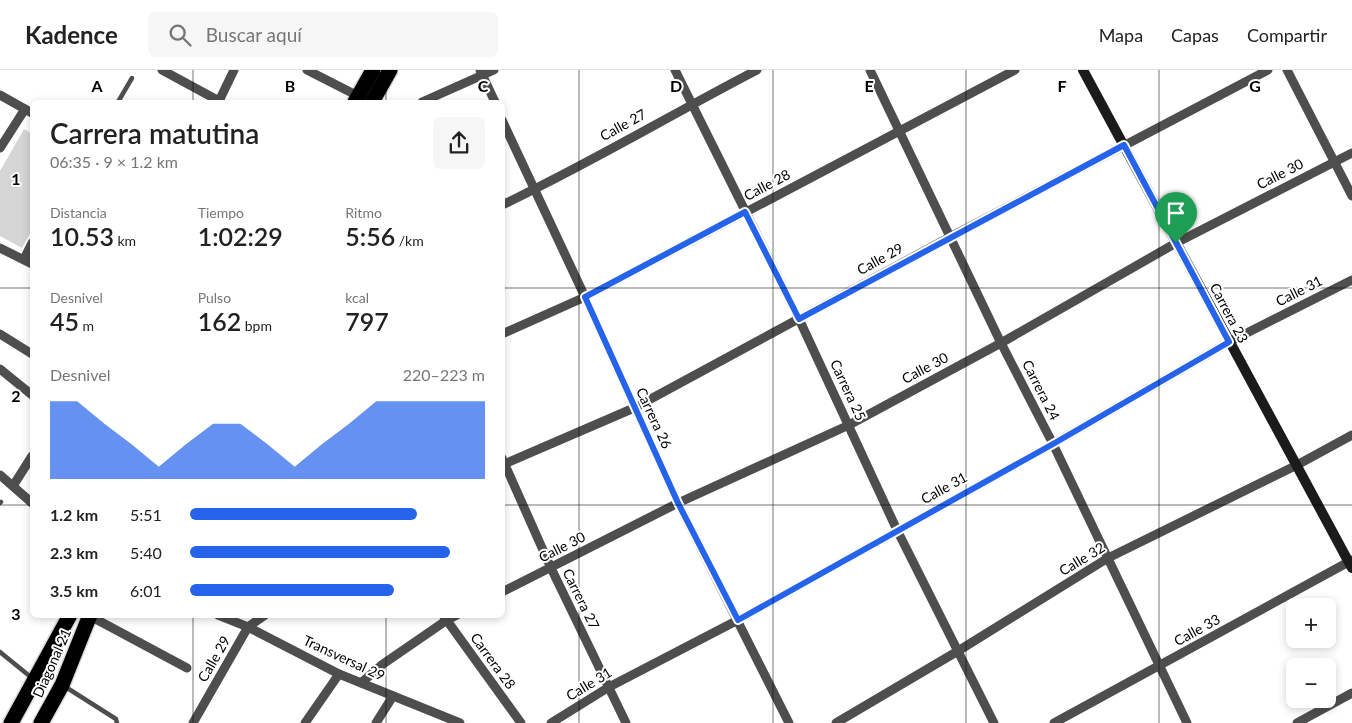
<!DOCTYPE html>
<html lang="es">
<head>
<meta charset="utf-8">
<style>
	:root { --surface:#fff; --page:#f6f6f6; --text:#222; --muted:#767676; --line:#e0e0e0; --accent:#2563eb }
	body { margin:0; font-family:Lato,sans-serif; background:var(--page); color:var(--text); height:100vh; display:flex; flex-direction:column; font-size:19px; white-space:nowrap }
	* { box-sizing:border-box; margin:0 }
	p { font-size:16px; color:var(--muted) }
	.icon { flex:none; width:28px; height:28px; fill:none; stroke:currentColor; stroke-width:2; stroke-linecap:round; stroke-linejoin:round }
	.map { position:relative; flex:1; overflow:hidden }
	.panel { position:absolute; left:30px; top:30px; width:475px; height:518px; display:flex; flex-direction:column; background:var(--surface); border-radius:8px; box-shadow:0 2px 8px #0003 }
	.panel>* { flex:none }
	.tools { position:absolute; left:1286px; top:528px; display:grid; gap:10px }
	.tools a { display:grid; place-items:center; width:50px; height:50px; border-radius:8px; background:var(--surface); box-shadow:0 2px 8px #0003; font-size:25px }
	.pin { position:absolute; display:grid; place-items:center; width:42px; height:42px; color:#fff; margin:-51px -21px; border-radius:50% 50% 50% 0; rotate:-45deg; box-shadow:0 0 5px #0007 }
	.pin .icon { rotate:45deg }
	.round { display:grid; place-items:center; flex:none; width:52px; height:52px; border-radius:8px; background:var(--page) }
	.summary { display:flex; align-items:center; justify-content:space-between; height:85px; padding:0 20px }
	h1 { font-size:28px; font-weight:600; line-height:38px }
	.metrics { display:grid; grid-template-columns:repeat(3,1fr); gap:8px; height:85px; padding:5px 20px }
	.metrics div { display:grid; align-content:center }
	.metrics b { font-size:25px; font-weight:600 }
	.metrics small { font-size:14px; font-weight:400 }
	.metrics p { font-size:14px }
	.chart { height:140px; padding:10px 20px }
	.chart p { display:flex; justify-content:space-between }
	.chart svg { width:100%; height:90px; margin-top:5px; fill:var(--accent); opacity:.7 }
	ul { padding:0 20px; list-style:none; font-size:16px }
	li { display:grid; grid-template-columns:80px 60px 1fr; align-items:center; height:38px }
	li i { height:12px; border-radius:6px; background:var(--accent) }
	header { display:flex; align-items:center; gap:30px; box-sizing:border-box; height:70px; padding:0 25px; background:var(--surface); border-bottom:1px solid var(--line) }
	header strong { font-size:24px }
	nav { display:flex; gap:28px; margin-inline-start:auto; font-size:18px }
	.search { width:350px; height:45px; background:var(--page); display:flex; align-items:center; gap:12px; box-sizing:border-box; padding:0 18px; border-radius:8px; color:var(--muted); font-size:19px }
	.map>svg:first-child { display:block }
	.park { fill:#d5d5d5 }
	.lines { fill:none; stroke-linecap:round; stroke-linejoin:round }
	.highway-casing { stroke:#dbdbdb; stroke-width:18 }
	.lane { stroke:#4e4e4e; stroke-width:4.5 }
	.street { stroke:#4e4e4e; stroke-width:9 }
	.secondary { stroke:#1b1b1b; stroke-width:10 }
	.highway { stroke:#000; stroke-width:15 }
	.route-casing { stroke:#fff; stroke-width:10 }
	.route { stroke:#2563eb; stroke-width:6 }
	.grid { fill:none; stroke:#000; stroke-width:1; stroke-opacity:0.55 }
	.labels { text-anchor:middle; stroke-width:4; stroke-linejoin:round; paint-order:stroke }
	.street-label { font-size:14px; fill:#000; stroke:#fff }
	.grid-label { font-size:16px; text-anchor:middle; font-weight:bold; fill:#000; stroke:#fff; stroke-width:4; stroke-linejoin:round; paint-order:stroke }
</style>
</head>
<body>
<header>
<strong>Kadence</strong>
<div class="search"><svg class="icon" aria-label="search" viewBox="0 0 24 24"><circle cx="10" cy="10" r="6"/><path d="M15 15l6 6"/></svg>Buscar aquí</div>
<nav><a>Mapa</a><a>Capas</a><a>Compartir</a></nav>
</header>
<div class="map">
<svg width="1352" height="653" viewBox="0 0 1352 653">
	<rect width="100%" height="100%" fill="#fff"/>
	<polygon class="park" points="24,59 32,64 32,160 22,178 0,166 0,101"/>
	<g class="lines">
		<defs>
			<g id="highway">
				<polyline points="355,32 373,0"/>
				<polyline points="372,32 390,0"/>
				<polyline points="11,653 70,545"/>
				<polyline points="41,653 62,615 90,545"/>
			</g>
		</defs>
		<use href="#highway" class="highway-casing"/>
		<g class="lane">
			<polyline points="118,32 132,8"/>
			<polyline points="0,433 1,432"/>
			<polyline points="0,582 32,608"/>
			<polyline points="64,616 116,649 117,653"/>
		</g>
		<g class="street">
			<polyline points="162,0 221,32"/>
			<polyline points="307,0 358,26"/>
			<polyline points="480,0 495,32"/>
			<polyline points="675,0 799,249 897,460 994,653"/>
			<polyline points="870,0 1000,271 1053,374 1187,653"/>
			<polyline points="1287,0 1352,126"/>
			<polyline points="0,25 32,43"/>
			<polyline points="219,31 234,0"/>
			<polyline points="422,32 494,0"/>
			<polyline points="502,50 585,227 678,433 789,653"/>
			<polyline points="0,78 25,39"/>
			<path d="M502,135c87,-41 170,-91 255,-135"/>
			<polyline points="0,178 32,194"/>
			<polyline points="24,189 32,173"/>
			<polyline points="0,264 32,284"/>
			<polyline points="502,264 585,227 1015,0"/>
			<polyline points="0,299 32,325"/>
			<polyline points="502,388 551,498 626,653"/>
			<polyline points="502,395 634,338 950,167 1268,0"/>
			<polyline points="0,405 32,433"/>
			<polyline points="13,416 32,386"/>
			<polyline points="502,522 678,433 849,355 1001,273 1176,173 1352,83"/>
			<polyline points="218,545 248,557 339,604 460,653"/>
			<polyline points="443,545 521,653"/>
			<polyline points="90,546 187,598"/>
			<polyline points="361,613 383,594 447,550 457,545"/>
			<polyline points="193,653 248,557 265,545"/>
			<polyline points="305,653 339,604"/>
			<polyline points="376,653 393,626"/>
			<polyline points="551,653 609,617 738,550 1053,374 1229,272 1352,210"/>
			<polyline points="836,653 958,581 1108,488 1297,395 1352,365"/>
			<polyline points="1054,653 1352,490"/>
			<polyline points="1297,653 1352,623"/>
		</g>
		<polyline class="secondary" points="1083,0 1352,498"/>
		<use href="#highway" class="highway"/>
	</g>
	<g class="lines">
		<defs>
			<polygon id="route" points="1124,75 1229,272 1053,374 738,550 678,433 585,227 745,142 799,249"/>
		</defs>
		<use href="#route" class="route-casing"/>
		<use href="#route" class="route"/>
	</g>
	<path class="grid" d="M193,0v32M386,0v32M579,0v653M773,0v653M966,0v653M1159,0v653M0,218h32M502,218h850M0,435h32M502,435h850M193,545v108M386,545v108"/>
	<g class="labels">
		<g class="street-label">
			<text transform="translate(623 55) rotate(-29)" y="5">Calle 27</text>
			<text transform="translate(1280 104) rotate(-27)" y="5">Calle 30</text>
			<text transform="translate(767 115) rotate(-28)" y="5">Calle 28</text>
			<text transform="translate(880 189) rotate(-29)" y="5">Calle 29</text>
			<text transform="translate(1299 221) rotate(-27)" y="5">Calle 31</text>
			<text transform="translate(1229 243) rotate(62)" y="5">Carrera 23</text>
			<text transform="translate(925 298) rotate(-28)" y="5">Calle 30</text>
			<text transform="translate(848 320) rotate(65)" y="5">Carrera 25</text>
			<text transform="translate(1041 320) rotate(63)" y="5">Carrera 24</text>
			<text transform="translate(654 348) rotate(65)" y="5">Carrera 26</text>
			<text transform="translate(944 418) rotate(-29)" y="5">Calle 31</text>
			<text transform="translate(562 477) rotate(-27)" y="5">Calle 30</text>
			<text transform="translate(1082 489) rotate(-31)" y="5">Calle 32</text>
			<text transform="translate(581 529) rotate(64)" y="5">Carrera 27</text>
			<text transform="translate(1197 560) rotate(-29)" y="5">Calle 33</text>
			<text transform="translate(344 588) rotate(25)" y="5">Transversal 29</text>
			<text transform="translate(214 589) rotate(-60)" y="5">Calle 29</text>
			<text transform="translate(493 591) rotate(54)" y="5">Carrera 28</text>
			<text transform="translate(52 593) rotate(-66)" y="5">Diagonal 21</text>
			<text transform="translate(589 614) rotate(-31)" y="5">Calle 31</text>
		</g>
	</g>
	<g class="grid-label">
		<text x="97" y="22">A</text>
		<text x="290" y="22">B</text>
		<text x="483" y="22">C</text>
		<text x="676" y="22">D</text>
		<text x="869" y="22">E</text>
		<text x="1062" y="22">F</text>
		<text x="1255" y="22">G</text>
		<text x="16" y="115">1</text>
		<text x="16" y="332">2</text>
		<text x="16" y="550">3</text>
	</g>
</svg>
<div class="tools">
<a>+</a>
<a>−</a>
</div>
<div class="pin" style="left:1176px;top:173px;background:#1e9e55"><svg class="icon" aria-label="arrive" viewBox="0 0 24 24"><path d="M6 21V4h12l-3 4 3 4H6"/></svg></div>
<section class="panel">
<div class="summary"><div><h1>Carrera matutina</h1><p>06:35 · 9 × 1.2 km</p></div><a class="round"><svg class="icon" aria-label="share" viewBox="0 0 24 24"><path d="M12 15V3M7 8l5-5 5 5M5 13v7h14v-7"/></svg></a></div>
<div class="metrics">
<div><p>Distancia</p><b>10.53<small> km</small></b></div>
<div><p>Tiempo</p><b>1:02:29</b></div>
<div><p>Ritmo</p><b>5:56<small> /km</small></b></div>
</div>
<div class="metrics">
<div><p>Desnivel</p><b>45<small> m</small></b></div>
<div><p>Pulso</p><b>162<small> bpm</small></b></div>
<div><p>kcal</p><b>797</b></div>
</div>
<div class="chart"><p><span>Desnivel</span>220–223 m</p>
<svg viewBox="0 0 160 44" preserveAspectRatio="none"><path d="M0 44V6L10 6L20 17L30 27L40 38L50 27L60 17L70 17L80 27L90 38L100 27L110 17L120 6L130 6L140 6L150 6L160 6V44z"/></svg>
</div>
<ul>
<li><b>1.2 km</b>5:51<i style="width:77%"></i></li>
<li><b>2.3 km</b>5:40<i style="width:88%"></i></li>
<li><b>3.5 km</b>6:01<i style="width:69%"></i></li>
</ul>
</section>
</div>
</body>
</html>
